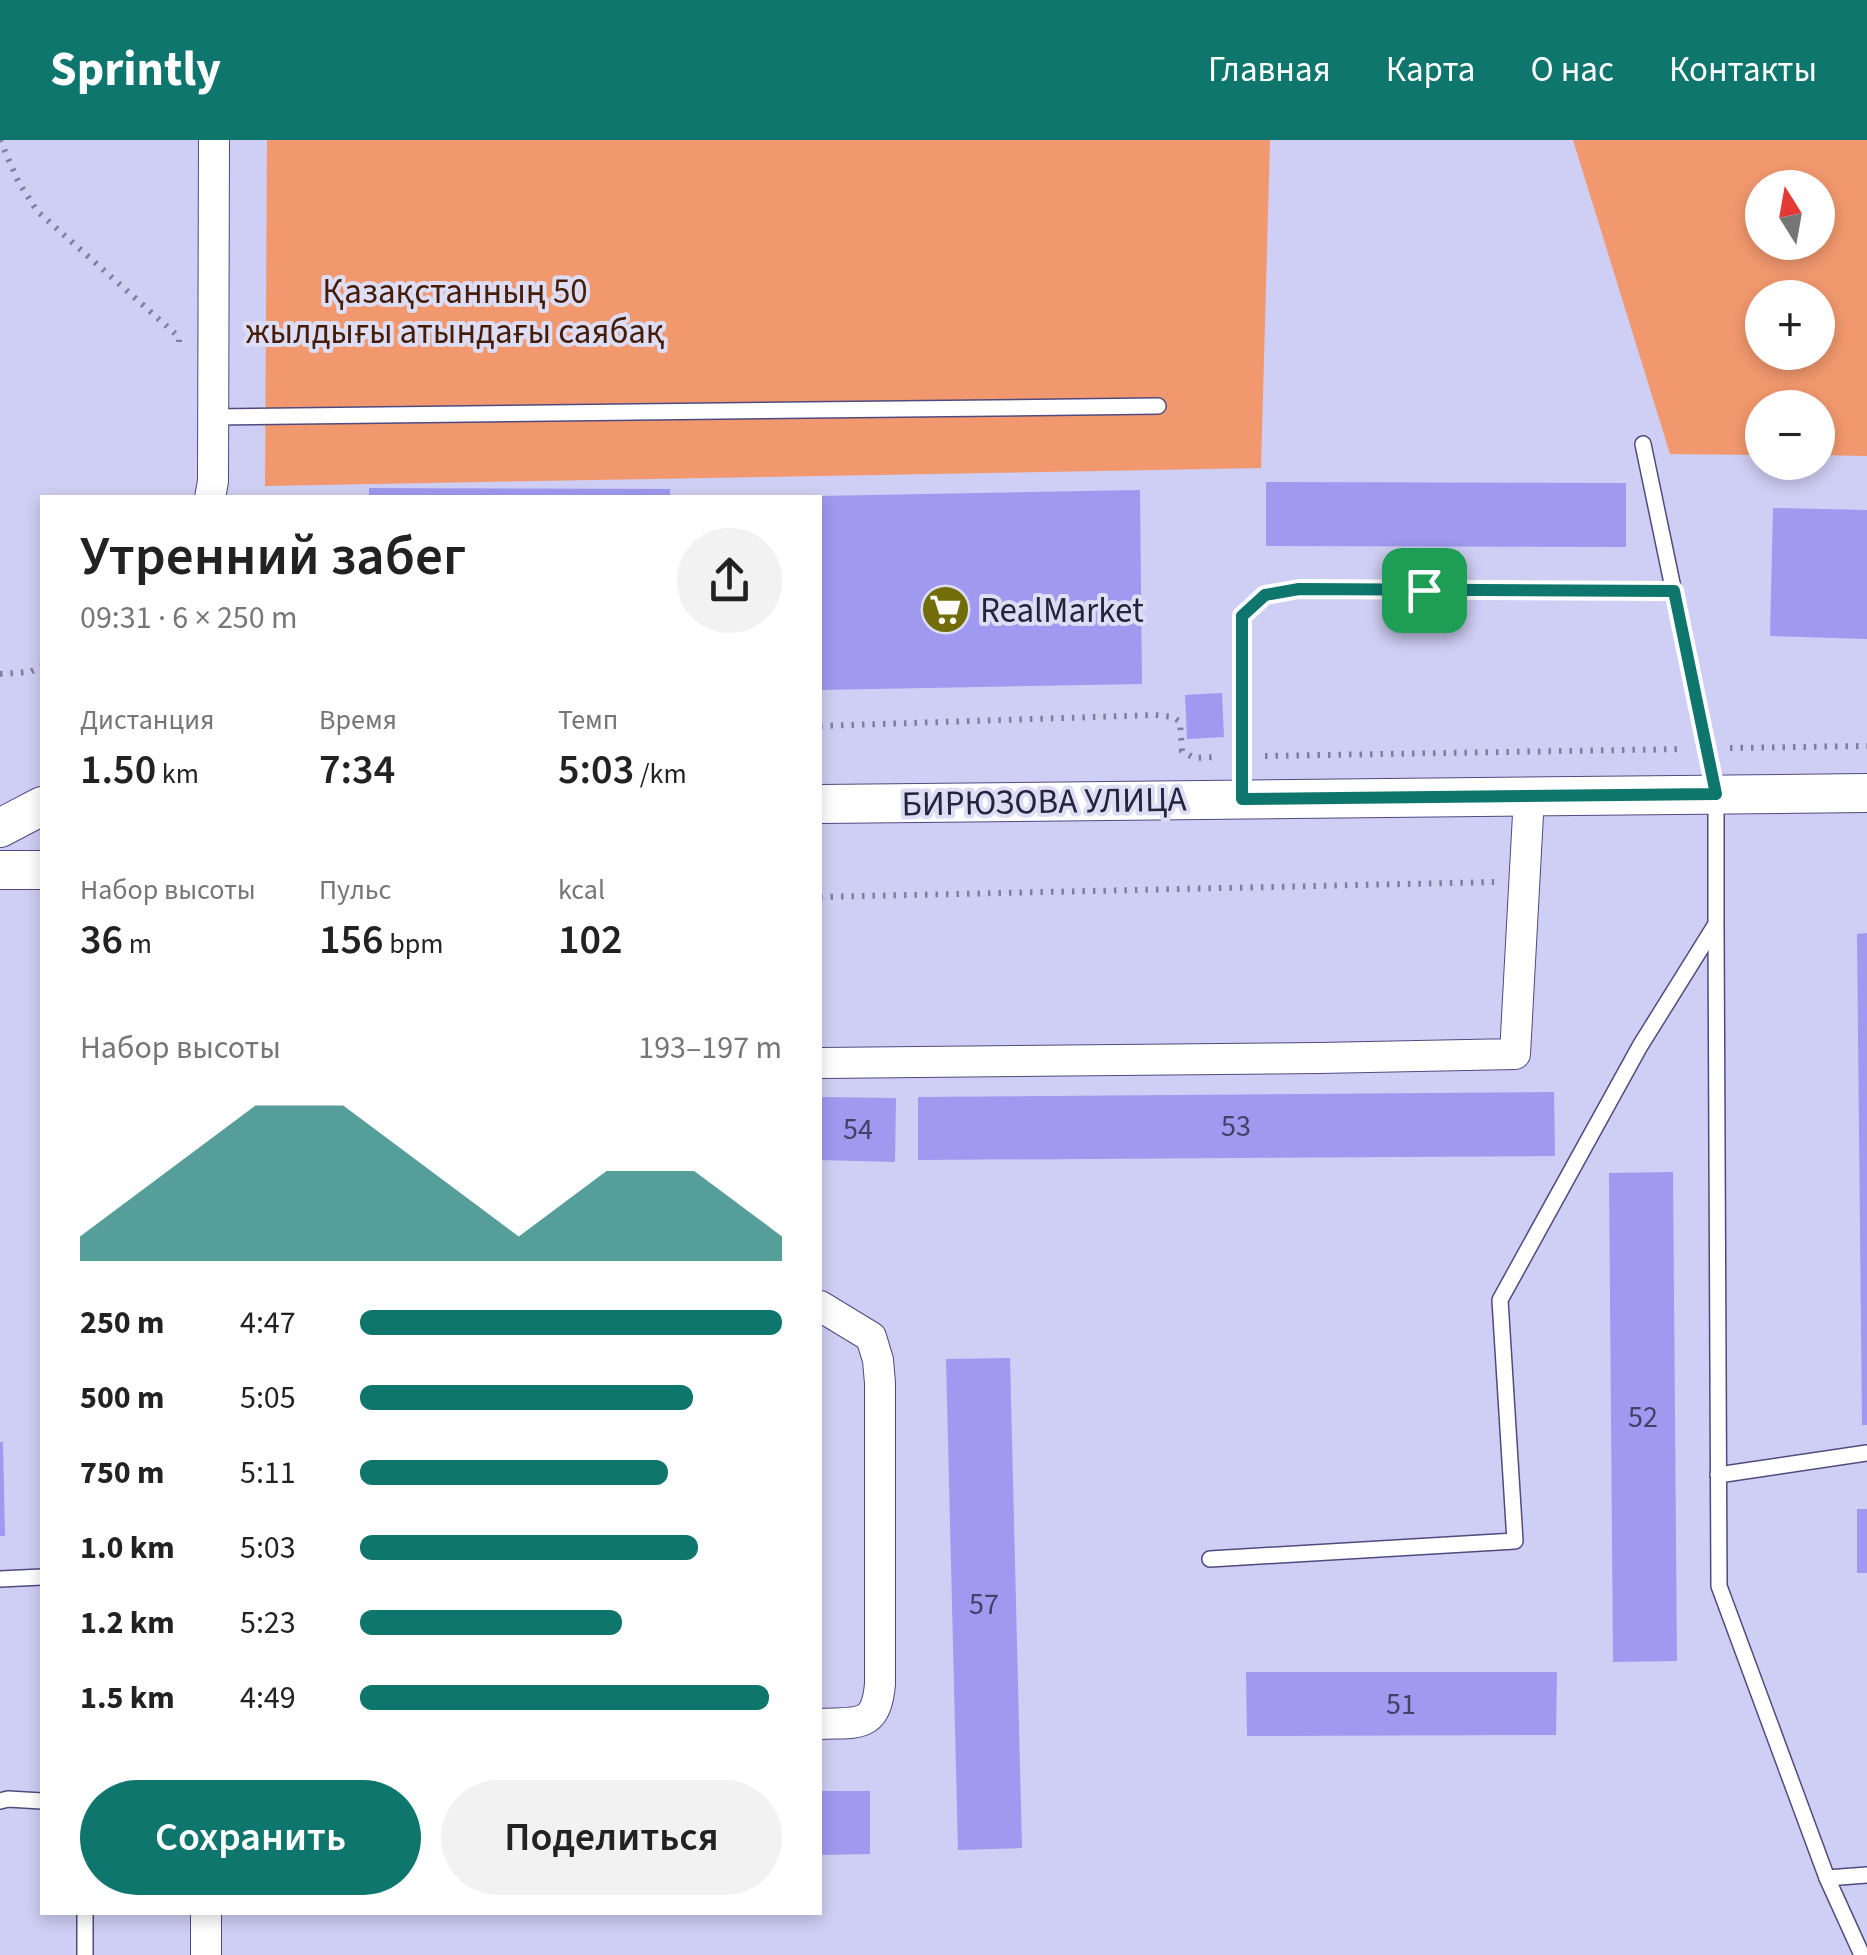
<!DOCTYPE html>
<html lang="ru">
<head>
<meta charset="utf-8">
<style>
	:root { --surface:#fff; --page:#f2f2f2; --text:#222; --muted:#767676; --accent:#0f766e }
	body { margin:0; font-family:"Source Sans 3",sans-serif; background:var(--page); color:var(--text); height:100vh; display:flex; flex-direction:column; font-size:38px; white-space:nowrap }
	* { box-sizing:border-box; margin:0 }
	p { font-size:32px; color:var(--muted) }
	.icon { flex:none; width:55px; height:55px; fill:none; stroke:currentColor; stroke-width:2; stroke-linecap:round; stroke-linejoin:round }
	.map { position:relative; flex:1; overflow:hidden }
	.sheet { position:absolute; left:40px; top:355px; width:782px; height:1420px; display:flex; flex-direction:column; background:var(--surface); border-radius:0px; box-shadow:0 5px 15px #0003 }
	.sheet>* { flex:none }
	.needle { width:65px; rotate:349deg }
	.buttons { position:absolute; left:1745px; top:30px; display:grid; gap:20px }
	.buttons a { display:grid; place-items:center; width:90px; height:90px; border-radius:50%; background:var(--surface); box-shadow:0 5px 15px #0003; font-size:50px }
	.pin { position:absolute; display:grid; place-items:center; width:85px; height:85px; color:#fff; margin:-42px; border-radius:20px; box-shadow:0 5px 15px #0006 }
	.round { display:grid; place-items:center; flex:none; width:105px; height:105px; border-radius:52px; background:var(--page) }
	.summary { display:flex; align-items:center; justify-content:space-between; height:170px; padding:0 40px }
	h1 { font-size:55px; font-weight:600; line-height:75px }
	.figures { display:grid; grid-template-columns:repeat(3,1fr); gap:15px; height:170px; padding:10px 40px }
	.figures div { display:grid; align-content:center }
	.figures b { font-size:42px; font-weight:600 }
	.figures small { font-size:28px; font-weight:400 }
	.figures p { font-size:28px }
	.chart { height:280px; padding:20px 40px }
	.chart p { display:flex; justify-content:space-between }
	.chart svg { width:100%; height:180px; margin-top:10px; fill:var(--accent); opacity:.7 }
	.primary-button { display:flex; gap:20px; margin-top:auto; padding:20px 40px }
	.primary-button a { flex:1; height:115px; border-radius:60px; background:var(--accent); color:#fff; font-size:40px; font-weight:600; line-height:115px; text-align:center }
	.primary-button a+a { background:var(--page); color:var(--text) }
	ul { padding:0 40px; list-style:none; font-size:32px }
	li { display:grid; grid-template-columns:160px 120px 1fr; align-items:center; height:75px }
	li i { height:25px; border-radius:12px; background:var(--accent) }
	header { display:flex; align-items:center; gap:60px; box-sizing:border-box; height:140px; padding:0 50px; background:var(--accent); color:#fff }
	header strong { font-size:48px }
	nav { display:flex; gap:55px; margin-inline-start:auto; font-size:35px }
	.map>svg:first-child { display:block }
	.green { fill:#f1986e; fill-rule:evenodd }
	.building { fill:#9f99ef }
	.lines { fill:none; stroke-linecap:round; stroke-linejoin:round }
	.service-casing { stroke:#4f4b80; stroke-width:18 }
	.minor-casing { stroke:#4f4b80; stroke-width:32 }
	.tertiary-casing { stroke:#4f4b80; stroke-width:40 }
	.path { stroke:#7f7e9d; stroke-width:6; stroke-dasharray:2.5 8; stroke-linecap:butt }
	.service { stroke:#fff; stroke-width:15 }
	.minor { stroke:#fff; stroke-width:30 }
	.tertiary { stroke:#fff; stroke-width:38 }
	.route-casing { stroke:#fff; stroke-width:20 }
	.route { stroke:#0f766e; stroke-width:12 }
	.labels { text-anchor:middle; stroke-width:8; stroke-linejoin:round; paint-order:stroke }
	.number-label { font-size:30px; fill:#444169 }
	.park-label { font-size:35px; fill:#461c05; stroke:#ddddf6 }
	.poi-label { font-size:35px; fill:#26243c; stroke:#ddddf6; text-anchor:start }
	.street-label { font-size:35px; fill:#26243c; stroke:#ddddf6 }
</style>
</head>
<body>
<header>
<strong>Sprintly</strong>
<nav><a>Главная</a><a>Карта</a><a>О нас</a><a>Контакты</a></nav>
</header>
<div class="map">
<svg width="1867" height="1815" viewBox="0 0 1867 1815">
	<rect width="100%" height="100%" fill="#cfcef4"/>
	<g class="green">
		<polygon points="267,0 1270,0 1261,328 265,346"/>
		<path d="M1573,0h294v316l-49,-1v-47h-56v47l-92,-1zM1762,48h56v54h-56zM1762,158h56v54h-56z"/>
	</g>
	<g class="building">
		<polygon points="1266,342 1626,343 1626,407 1266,406"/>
		<polygon points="369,348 670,349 670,358 369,358"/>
		<polygon points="1140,350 1142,544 820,550 820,356"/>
		<polygon points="1773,368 1867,370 1867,499 1770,496"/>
		<polygon points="1222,553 1224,597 1187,599 1185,555"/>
		<polygon points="1867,793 1867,1285 1862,1285 1857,794"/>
		<polygon points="1554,952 1555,1016 918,1020 918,957"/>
		<polygon points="820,957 896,958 895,1022 820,1020"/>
		<polygon points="1673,1032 1677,1521 1613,1522 1609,1033"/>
		<polygon points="1010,1218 1022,1708 958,1710 946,1219"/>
		<polygon points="0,1302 3,1302 5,1396 0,1396"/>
		<rect x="1857" y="1369" width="10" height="64"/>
		<polygon points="1246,1532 1557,1532 1556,1595 1247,1596"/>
		<polygon points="820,1651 870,1651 870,1714 820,1715"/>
	</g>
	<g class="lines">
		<defs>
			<g id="service">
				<polyline points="213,277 1158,266"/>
				<polyline points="1242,659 1242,476 1265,455 1299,449 1674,451"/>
				<polyline points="1716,787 1719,1446 1827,1738"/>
				<polyline points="1718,1335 1867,1313"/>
				<polyline points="1210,1419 1515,1401 1500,1160 1640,906 1716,784 1716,654 1643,304"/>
				<polyline points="0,1439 42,1437"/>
				<polyline points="0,1661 8,1659 42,1661"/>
				<polyline points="85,1815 85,1772"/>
				<polyline points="1862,1815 1827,1738 1867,1735"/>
			</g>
			<g id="minor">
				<polyline points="210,358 213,341 214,0"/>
				<polyline points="820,923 1320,918 1515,914 1529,656"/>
				<path d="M820,1166l51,31 7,23 2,23v301c-4,45 -22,38 -60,40"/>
				<polyline points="206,1815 206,1772"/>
			</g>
			<g id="tertiary">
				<polyline points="820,664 1867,653"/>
				<polyline points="0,688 42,666"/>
				<polyline points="0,730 42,730"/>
			</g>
		</defs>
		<use href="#service" class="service-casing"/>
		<use href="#minor" class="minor-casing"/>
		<use href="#tertiary" class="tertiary-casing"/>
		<g class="path">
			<polyline points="0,0 18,41 37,71 179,197 179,202"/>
			<polyline points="0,534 30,532 42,526"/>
			<polyline points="820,586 1155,575 1173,577 1180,582 1182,611 1194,618 1218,617"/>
			<polyline points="1730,608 1867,606"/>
			<polyline points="1265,616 1683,609"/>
			<polyline points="820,757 1494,742"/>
		</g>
		<use href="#service" class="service"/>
		<use href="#minor" class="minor"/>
		<use href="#tertiary" class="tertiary"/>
	</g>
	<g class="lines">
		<defs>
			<polygon id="route" points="1299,449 1674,451 1716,654 1242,659 1242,476 1265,455"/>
		</defs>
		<use href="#route" class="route-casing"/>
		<use href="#route" class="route"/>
	</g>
	<defs>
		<symbol id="supermarket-disc" viewBox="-11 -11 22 22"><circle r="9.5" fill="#726c09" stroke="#ddddf6"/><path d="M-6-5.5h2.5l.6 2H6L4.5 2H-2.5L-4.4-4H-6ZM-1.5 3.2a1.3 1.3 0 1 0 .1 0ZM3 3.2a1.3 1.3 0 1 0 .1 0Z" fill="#fff"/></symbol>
	</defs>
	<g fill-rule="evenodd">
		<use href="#supermarket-disc" x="918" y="442" width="55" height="55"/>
	</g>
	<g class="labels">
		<g class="number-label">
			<text x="1236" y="996">53</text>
			<text x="858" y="999">54</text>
			<text x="1643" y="1287">52</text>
			<text x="984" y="1474">57</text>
			<text x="1401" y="1574">51</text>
		</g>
		<g class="park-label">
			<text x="455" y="163">Қазақстанның 50<tspan x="455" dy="40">жылдығы атындағы саябақ</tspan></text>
		</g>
		<g class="poi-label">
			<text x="980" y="482">RealMarket</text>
		</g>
		<g class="street-label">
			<text transform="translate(1044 661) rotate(-1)" y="12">БИРЮЗОВА УЛИЦА</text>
		</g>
	</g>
</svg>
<div class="buttons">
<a><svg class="needle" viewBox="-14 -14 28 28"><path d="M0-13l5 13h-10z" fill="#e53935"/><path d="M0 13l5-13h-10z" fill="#767676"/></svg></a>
<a>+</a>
<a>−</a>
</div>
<div class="pin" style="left:1424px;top:450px;background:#1e9e55"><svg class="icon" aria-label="arrive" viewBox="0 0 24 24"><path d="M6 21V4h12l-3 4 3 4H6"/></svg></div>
<section class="sheet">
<div class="summary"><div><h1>Утренний забег</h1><p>09:31 · 6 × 250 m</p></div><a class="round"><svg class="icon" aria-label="share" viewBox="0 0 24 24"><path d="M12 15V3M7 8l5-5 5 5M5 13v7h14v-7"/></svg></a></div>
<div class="figures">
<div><p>Дистанция</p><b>1.50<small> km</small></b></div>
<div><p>Время</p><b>7:34</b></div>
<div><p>Темп</p><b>5:03<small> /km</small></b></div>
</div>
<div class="figures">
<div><p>Набор высоты</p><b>36<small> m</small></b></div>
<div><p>Пульс</p><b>156<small> bpm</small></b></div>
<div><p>kcal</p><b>102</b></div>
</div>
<div class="chart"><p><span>Набор высоты</span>193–197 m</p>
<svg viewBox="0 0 160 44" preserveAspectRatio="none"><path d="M0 44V38L10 30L20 22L30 14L40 6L50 6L60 6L70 14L80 22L90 30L100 38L110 30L120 22L130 22L140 22L150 30L160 38V44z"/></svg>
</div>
<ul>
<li><b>250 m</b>4:47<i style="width:100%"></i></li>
<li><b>500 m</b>5:05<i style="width:79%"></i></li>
<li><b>750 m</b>5:11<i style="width:73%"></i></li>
<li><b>1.0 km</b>5:03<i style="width:80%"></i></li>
<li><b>1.2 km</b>5:23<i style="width:62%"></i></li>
<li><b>1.5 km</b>4:49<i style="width:97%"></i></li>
</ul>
<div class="primary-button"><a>Сохранить</a><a>Поделиться</a></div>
</section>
</div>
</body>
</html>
